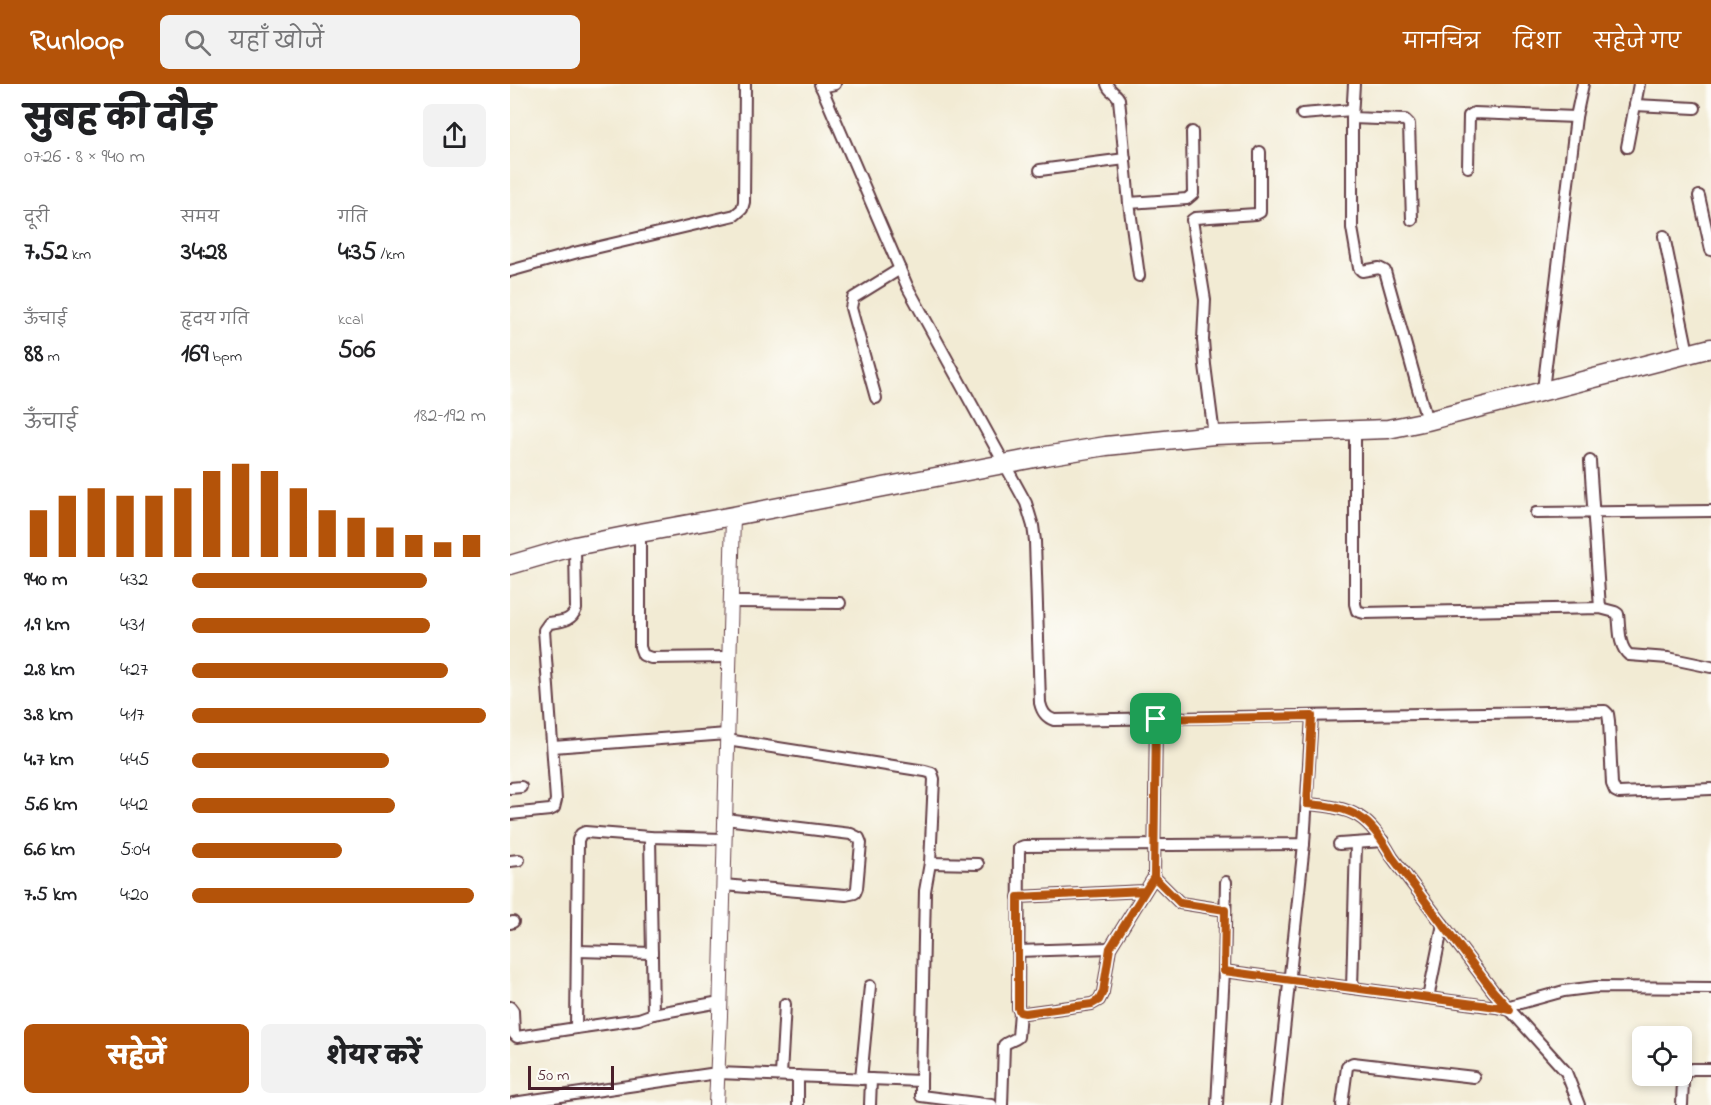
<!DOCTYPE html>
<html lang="hi">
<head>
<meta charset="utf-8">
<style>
	:root { --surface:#fff; --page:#f2f2f2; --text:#202124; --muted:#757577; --accent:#b45309 }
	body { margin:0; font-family:"Indie Flower","Playpen Sans Deva",sans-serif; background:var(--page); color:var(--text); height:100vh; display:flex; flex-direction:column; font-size:22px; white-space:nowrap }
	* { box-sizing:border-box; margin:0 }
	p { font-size:20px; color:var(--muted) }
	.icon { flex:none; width:33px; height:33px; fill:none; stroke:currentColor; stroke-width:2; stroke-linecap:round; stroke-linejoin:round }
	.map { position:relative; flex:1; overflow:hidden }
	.details { display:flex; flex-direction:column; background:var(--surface); width:510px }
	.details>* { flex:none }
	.controls { position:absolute; left:1122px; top:942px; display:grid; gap:12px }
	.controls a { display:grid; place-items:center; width:60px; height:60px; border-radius:9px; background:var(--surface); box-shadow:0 3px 9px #0003; font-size:30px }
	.scale { position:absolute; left:18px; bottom:15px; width:86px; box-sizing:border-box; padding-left:6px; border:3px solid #4a1f2b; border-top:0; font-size:16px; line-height:21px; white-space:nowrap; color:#4a1f2b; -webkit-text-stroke:4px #fdfcf7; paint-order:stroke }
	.pin { position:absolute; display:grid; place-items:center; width:51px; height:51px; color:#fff; margin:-26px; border-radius:12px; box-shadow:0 3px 9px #0006 }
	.round { display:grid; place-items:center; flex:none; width:63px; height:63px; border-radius:9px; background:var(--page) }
	.summary { display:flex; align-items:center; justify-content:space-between; height:102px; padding:0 24px }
	h1 { font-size:33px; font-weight:800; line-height:45px }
	.figures { display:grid; grid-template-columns:repeat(3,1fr); gap:9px; height:102px; padding:6px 24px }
	.figures div { display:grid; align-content:center }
	.figures b { font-size:26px; font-weight:800 }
	.figures small { font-size:16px; font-weight:400 }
	.figures p { font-size:16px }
	.chart { height:168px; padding:12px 24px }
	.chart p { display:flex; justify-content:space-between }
	.chart svg { width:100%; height:108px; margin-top:6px; stroke:var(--accent); stroke-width:6 }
	.button { display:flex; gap:12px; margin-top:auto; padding:12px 24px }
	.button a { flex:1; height:69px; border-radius:9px; background:var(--accent); color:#fff; font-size:24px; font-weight:800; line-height:69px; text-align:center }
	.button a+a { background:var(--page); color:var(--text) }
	ul { padding:0 24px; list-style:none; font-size:20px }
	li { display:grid; grid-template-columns:96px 72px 1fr; align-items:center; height:45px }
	li i { height:15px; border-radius:8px; background:var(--accent) }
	header { display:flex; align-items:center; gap:36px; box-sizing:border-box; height:84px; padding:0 30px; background:var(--accent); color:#fff }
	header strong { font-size:28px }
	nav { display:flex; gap:33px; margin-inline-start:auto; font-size:21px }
	.search { width:420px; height:54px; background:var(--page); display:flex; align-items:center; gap:15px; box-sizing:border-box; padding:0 21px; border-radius:9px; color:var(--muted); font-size:22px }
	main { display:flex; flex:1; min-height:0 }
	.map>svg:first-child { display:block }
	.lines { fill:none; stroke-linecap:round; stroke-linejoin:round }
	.street-casing { stroke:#633e44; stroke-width:14 }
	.secondary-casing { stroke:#633e44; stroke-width:16 }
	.highway-casing { stroke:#633e44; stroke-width:21 }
	.street { stroke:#fff; stroke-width:10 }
	.secondary { stroke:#fff; stroke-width:14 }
	.highway { stroke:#fff; stroke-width:18 }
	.route-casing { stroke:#fff; stroke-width:12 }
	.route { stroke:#b45309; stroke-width:8 }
</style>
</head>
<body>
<header>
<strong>Runloop</strong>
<div class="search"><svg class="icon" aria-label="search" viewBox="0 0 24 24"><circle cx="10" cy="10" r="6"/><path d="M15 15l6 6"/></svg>यहाँ खोजें</div>
<nav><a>मानचित्र</a><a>दिशा</a><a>सहेजे गए</a></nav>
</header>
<main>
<section class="details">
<div class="summary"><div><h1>सुबह की दौड़</h1><p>07:26 · 8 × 940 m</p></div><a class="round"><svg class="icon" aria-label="share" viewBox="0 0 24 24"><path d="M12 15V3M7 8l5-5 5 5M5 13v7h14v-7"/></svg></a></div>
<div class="figures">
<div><p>दूरी</p><b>7.52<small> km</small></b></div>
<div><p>समय</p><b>34:28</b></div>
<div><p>गति</p><b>4:35<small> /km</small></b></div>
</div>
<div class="figures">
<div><p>ऊँचाई</p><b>88<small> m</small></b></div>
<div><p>हृदय गति</p><b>169<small> bpm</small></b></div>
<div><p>kcal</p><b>506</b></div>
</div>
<div class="chart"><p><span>ऊँचाई</span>182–192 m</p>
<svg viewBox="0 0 160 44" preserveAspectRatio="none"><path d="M5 44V25M15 44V19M25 44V16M35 44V19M45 44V19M55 44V16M65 44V9M75 44V6M85 44V9M95 44V16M105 44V25M115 44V28M125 44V32M135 44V35M145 44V38M155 44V35"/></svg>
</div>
<ul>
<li><b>940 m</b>4:32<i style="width:80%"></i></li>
<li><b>1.9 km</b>4:31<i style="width:81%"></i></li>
<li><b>2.8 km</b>4:27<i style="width:87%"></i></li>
<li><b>3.8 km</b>4:17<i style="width:100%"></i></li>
<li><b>4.7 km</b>4:45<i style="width:67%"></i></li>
<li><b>5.6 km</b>4:42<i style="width:69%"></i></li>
<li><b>6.6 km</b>5:04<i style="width:51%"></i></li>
<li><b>7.5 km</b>4:20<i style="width:96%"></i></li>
</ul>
<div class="button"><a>सहेजें</a><a>शेयर करें</a></div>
</section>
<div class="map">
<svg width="1201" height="1021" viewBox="0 0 1201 1021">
	<rect width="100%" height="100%" fill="#fdfcf7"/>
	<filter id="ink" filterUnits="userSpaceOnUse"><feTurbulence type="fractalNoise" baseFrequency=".0167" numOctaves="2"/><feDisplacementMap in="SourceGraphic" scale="12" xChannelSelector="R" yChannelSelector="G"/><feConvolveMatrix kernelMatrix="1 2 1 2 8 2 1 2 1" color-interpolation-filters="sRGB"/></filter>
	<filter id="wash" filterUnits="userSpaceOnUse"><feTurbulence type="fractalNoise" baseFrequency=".008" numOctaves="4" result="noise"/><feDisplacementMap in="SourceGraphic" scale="24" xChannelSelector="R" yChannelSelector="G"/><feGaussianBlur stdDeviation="1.35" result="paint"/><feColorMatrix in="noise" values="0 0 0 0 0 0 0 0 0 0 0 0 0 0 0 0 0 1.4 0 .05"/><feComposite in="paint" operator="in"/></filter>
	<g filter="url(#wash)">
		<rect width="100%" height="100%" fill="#f2ebd4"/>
	</g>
	<g filter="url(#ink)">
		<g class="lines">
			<defs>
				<g id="street">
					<path d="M310,0l88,204 118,215 7,23 2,15 5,162c2,8 5,14 14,17l551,-9 3,3 1,7 3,63 3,7 4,2 92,-4"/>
					<path d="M597,0c2,8 9,8 12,15l10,104 58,-4 6,-5 -1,-62"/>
					<polyline points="844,0 842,34 895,36 899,40 902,136"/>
					<polyline points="311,3 325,0"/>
					<polyline points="1125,21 1185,24"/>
					<polyline points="792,30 842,26"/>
					<polyline points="842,34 842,144 849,184 852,187 869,184 875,187 917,337"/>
					<polyline points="1117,63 1129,0"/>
					<polyline points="958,83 959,32 964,29 1066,33"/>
					<polyline points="530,86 615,75"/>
					<polyline points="1189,112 1201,166"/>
					<polyline points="619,119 629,192"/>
					<polyline points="1154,152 1178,269"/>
					<polyline points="0,187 68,168 225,131 232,125 234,118 235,0"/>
					<polyline points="1033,306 1066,33 1073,0"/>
					<polyline points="366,314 341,224 343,214 390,185"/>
					<path d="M845,347v173l2,7 7,2 236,-5 15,4 3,2c2,14 0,32 11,41l39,3 43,9"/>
					<polyline points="704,351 695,281 693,256 695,216 682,136 685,134 746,130 750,128 750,68"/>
					<polyline points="1080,377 1090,524"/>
					<polyline points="1026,429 1201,427"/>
					<polyline points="130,449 130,563 133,571 141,574 220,573"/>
					<polyline points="221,518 330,519"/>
					<polyline points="646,635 644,793 600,864 593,908 589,916 582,920 515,929 510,928 508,924 509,764 514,762 794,760 802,632"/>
					<polyline points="43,663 217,650"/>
					<polyline points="0,704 11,703"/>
					<path d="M797,720c47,3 62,12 85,53l101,134 73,81 13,33"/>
					<path d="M0,730l40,-4 4,-2 2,-8 -12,-170 5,-7c12,-2 22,-1 27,-14l-1,-63"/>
					<polyline points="829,760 873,757"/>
					<polyline points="0,777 9,776"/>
					<polyline points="420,779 468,780"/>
					<polyline points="644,793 670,819 715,826"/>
					<polyline points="213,801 336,811 345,809 347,804 351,759 349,754 341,750 215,735"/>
					<polyline points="508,813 635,807"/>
					<polyline points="0,839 3,838"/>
					<polyline points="67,867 142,869"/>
					<polyline points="508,867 600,864"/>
					<polyline points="714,887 716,798"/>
					<polyline points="842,904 846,759"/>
					<polyline points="918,914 933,840"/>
					<polyline points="0,923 3,927 4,950 7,953 66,944 68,756 71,750 75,748 140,753 214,755"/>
					<polyline points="996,923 1054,907 1086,903 1201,904"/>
					<polyline points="143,930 210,918"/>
					<polyline points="66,944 129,935 143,930 140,753"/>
					<polyline points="271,991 275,920"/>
					<polyline points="351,995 360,902"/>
					<polyline points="411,997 411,1012 482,1021"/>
					<polyline points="1,1021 3,1019 207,989 411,997 415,807 420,779 424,695 422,689 415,687 217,656"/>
					<polyline points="288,1021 288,992"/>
					<polyline points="360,1021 361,995"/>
					<path d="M492,1021l2,-60c4,-4 9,-4 14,-8l2,-25"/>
					<polyline points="707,1021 714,887 986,923 1000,926"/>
					<polyline points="766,1021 794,760"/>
					<polyline points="832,1021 837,983 839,981 843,979 964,993"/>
					<polyline points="1172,1021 1173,996 1175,989 1182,985 1201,985"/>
				</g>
				<polyline id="secondary" points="206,1021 210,932 223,432"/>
				<polyline id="highway" points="0,481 65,462 130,449 223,432 535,372 596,362 704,351 878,345 917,337 1201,264"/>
			</defs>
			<use href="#street" class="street-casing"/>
			<use href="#secondary" class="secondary-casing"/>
			<use href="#highway" class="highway-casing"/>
			<use href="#street" class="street"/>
			<use href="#secondary" class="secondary"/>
			<use href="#highway" class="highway"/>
		</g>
	</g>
	<g class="lines" filter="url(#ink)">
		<defs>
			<path id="route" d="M646,635l-2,158 -44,71 -7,44 -4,8 -7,4 -67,9 -5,-1 -2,-4v-111l127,-6 9,-14 26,26 45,7 -1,61 273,36 13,3 -17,-19 -101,-134c-23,-41 -38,-50 -85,-53l5,-88 -156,3"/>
		</defs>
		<use href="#route" class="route-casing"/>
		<use href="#route" class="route"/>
	</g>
</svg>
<div class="controls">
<a><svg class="icon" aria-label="locate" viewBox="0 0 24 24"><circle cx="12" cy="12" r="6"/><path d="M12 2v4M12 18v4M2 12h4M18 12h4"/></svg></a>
</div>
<div class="scale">50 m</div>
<div class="pin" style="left:646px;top:635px;background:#1e9e55"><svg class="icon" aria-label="arrive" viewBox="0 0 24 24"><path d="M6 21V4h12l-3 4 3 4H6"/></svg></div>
</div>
</main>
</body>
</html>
